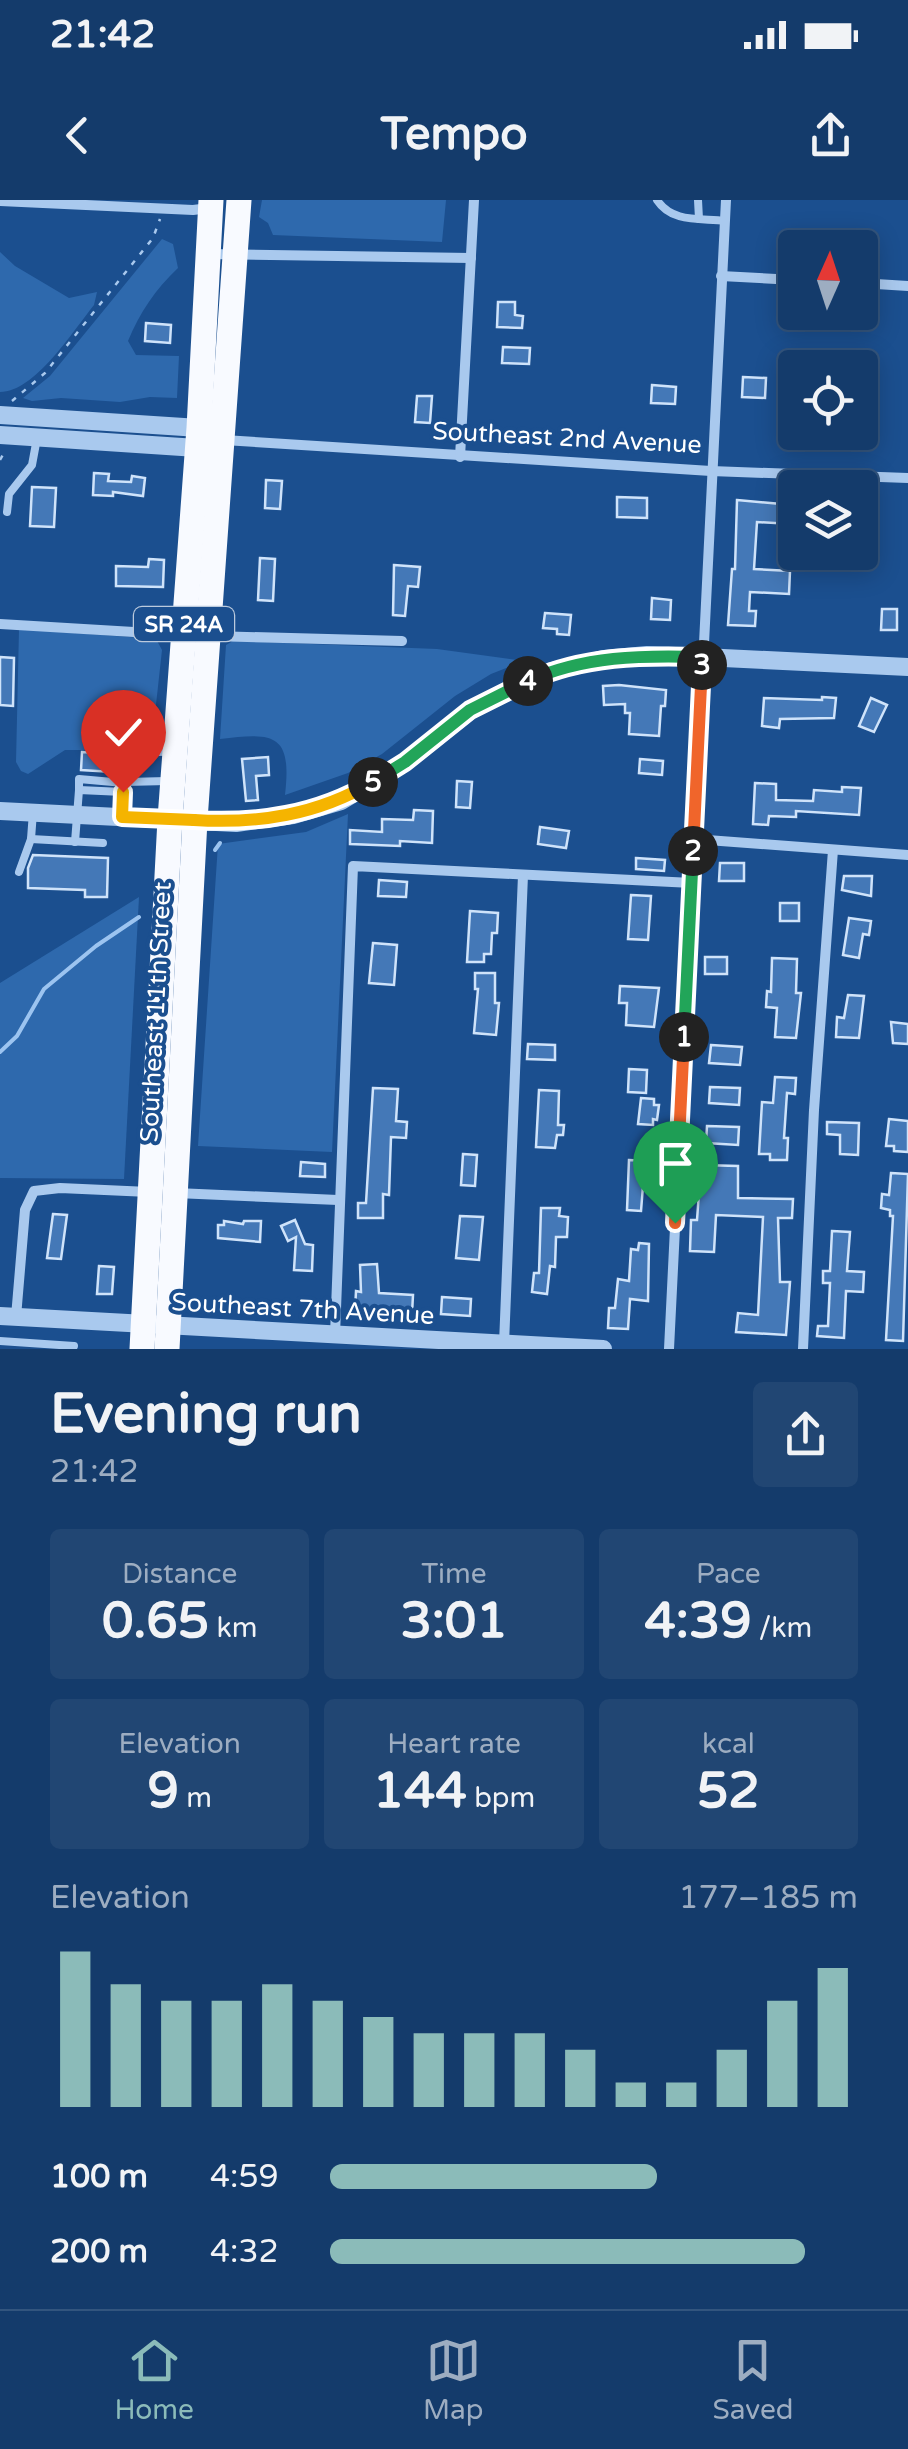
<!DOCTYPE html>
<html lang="en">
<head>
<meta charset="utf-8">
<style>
	:root { --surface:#143b6b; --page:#214673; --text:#f1f3f6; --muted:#9dadc1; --line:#33557e; --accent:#8bbbb9 }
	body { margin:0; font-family:"Varela Round",sans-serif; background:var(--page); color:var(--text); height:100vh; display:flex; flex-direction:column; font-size:38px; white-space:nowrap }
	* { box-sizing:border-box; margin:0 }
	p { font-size:32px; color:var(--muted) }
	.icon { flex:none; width:55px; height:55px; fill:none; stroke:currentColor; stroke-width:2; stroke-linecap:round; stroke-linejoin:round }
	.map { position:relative; height:1149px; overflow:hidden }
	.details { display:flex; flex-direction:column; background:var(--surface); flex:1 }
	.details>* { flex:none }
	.needle { width:65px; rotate:3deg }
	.buttons { position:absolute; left:778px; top:30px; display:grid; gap:20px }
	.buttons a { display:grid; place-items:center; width:100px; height:100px; border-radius:10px; background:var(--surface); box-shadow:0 5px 25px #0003,0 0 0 2px var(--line); font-size:50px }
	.pin { position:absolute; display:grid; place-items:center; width:85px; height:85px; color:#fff; margin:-102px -42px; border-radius:50% 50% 50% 0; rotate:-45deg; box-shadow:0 0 10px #0007 }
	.pin .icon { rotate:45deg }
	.km { position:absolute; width:50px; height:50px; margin:-25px; border-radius:50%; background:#222; color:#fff; font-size:28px; line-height:50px; text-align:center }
	.round { display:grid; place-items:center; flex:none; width:105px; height:105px; border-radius:10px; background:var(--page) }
	.head { display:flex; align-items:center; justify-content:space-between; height:170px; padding:0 50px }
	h1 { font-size:55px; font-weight:800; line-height:75px }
	.metrics { display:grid; grid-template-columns:repeat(3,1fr); gap:15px; height:170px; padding:10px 50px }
	.metrics div { display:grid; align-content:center; border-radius:10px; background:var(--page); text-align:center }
	.metrics b { font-size:50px; font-weight:800 }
	.metrics small { font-size:28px; font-weight:400 }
	.metrics p { font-size:28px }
	.chart { height:280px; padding:20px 50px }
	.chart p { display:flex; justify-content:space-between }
	.chart svg { width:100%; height:180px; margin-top:10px; stroke:var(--accent); stroke-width:6 }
	ul { padding:0 50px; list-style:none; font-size:32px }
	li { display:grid; grid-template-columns:160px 120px 1fr; align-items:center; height:75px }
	li i { height:25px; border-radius:12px; background:var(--accent) }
	.status { display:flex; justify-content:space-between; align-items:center; height:70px; padding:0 50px; background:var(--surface); direction:ltr }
	.status svg { height:28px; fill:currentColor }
	header { display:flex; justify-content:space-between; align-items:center; height:130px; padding:0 50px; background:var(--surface); font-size:45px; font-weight:800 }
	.tab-bar { display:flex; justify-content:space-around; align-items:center; height:140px; border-top:2px solid var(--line); background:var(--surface); font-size:28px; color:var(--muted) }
	.tab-bar a { display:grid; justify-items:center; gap:5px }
	.tab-bar .selected { color:var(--accent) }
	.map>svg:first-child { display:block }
	.green { fill:#2e69ad }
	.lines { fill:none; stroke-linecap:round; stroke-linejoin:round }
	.stream { stroke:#9cc4f0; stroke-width:4 }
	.building { fill:#4478b7; stroke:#cfe3fa; stroke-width:2.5 }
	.path { stroke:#a9c9ee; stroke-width:2.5; stroke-dasharray:5 8; stroke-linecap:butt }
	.service { stroke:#a9c9ee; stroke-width:8 }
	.minor { stroke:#a9c9ee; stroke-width:10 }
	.tertiary { stroke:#a9c9ee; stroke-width:18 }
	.trunk { stroke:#f8faff; stroke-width:25 }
	.split-1-casing { stroke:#fff; stroke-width:20 }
	.split-2-casing { stroke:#fff; stroke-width:20 }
	.split-3-casing { stroke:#fff; stroke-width:20 }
	.split-4-casing { stroke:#fff; stroke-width:20 }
	.split-5-casing { stroke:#fff; stroke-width:20 }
	.split-6-casing { stroke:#fff; stroke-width:20 }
	.split-7-casing { stroke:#fff; stroke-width:20 }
	.split-1 { stroke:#f0652b; stroke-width:12 }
	.split-2 { stroke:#22a559; stroke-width:12 }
	.split-3 { stroke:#f0652b; stroke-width:12 }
	.split-4 { stroke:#22a559; stroke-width:12 }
	.split-5 { stroke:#22a559; stroke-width:12 }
	.split-6 { stroke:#f5b400; stroke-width:12 }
	.split-7 { stroke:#f5b400; stroke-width:12 }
	.labels { text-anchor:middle; stroke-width:8; stroke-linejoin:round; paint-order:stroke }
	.shield { fill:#1b4f8f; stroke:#bbcadd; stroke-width:2.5 }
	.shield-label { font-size:22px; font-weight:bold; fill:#fff }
	.street-label { font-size:25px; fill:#fff; stroke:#1b4f8f }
</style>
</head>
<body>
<div class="status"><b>21:42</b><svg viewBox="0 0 49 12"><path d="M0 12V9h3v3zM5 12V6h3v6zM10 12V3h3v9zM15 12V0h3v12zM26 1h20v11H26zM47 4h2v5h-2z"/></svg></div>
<header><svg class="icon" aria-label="back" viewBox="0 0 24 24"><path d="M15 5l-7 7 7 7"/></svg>Tempo<svg class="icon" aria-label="share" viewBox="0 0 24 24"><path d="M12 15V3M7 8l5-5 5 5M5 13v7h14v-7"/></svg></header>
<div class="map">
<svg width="908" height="1149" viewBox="0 0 908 1149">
	<rect width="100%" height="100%" fill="#1b4f8f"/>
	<g class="green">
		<polygon points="262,0 446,0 442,42 273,35 268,23 259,17"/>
		<path d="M162,39l11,5 5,24c-23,22 -38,44 -50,73l8,14 43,1 -2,42 -27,-1 -30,5 -59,-4 -29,3 -9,-3 27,-22z"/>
		<path d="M0,52l15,14 54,32 28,-6 -3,13c-21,26 -59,87 -94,87z"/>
		<polygon points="19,429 156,439 162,450 152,541 117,550 65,550 28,574 21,571 16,562"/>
		<path d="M233,441l204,8 87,12 -33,13 -36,22 -73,58 -34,19 -63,22c7,-61 -10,-63 -65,-56l6,-94z"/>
		<polygon points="348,614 332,952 198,946 218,644 306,632"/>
		<polygon points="139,697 124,979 0,978 0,783"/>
	</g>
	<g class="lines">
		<g class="stream">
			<polyline points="215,650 220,643"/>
			<polyline points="0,852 17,836 44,789 96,746 139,717"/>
		</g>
	</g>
	<g class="building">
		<polygon points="498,102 515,102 515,115 523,116 522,128 497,127"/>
		<polygon points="146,123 171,125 170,143 145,141"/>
		<polygon points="503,147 530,148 529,164 502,163"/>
		<polygon points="743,177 766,178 765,198 742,197"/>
		<polygon points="652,185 676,187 675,204 651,203"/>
		<polygon points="417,196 432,196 430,223 415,222"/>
		<polygon points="94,273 109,274 108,281 131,282 132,276 145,278 143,296 113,292 113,296 93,295"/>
		<polygon points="266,280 282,281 280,309 265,308"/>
		<polygon points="32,287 56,288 54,327 30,326"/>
		<polygon points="617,297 647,298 647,318 617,317"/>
		<polygon points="737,300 792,305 791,324 757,322 754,369 790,371 789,394 750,392 749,411 756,411 755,426 728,425 732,369 735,369"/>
		<polygon points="260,358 275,359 273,401 258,400"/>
		<polygon points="149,359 164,360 163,387 116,386 116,366 148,367"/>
		<polygon points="394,365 420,367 418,387 408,386 405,416 393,415"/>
		<polygon points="652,398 671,400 670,420 651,419"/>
		<polygon points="882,409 897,409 897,430 881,430"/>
		<polygon points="545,413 571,415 569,435 557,434 557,429 543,428"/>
		<polygon points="0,457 14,458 13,506 0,505"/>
		<polygon points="619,485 666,490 665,506 661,506 659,536 629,534 630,513 625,513 625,504 604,505 603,486"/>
		<polygon points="822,497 836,498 834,518 780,519 779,528 762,526 764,498 822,500"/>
		<polygon points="871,498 887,505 874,532 859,526"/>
		<polygon points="82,552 115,554 113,572 81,570"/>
		<polygon points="268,557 269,575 256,576 258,600 246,601 242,559"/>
		<polygon points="640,559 663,561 662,575 639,573"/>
		<polygon points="457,581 472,582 470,608 456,607"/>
		<polygon points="755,583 776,584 776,600 813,601 814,590 842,592 842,587 861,588 859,615 796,611 796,617 769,616 768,625 753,624"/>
		<polygon points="414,610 433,611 432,643 400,641 400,646 350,644 350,630 382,632 382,619 413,620"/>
		<polygon points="540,627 569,631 566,648 538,644"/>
		<polygon points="33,655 108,658 107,697 85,697 85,690 28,688 28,668"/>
		<polygon points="636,658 665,660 664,671 636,669"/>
		<polygon points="720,663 744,663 744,681 719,681"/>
		<polygon points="844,676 872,676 871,696 842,690"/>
		<polygon points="379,680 407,682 406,697 378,696"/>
		<polygon points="631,695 651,696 648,740 628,739"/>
		<rect x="780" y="703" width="19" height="18"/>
		<polygon points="470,711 498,713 497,733 492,733 491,754 484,754 484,762 467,762"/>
		<polygon points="849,718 871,721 869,735 863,734 859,758 843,755"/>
		<polygon points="373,743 397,745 394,785 369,783"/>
		<rect x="705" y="757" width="22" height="17"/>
		<polygon points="772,758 797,759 796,793 801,793 796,838 775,837 777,808 766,807 767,791 771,792"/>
		<polygon points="475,773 495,773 495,803 499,803 496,835 474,833 478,789 475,789"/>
		<polygon points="620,786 659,788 654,827 626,825 627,803 619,803"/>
		<polygon points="848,795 864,796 859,838 836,837 837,817 844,818"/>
		<polygon points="891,822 908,824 908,844 893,843"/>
		<polygon points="528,844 555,845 555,860 527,859"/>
		<polygon points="711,845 742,847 740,865 709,863"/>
		<polygon points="629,869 647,870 646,893 628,892"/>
		<polygon points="775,877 796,878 795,894 787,893 784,938 788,938 787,960 770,960 770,954 759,954 762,902 773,903"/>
		<polygon points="710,887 740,888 739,905 709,903"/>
		<polygon points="373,888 398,889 396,921 407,922 406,938 391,937 389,995 383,994 383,1018 358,1018 358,1003 366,1003"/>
		<polygon points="539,890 559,891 558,925 564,925 563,935 557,935 555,948 536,947"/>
		<polygon points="641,898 654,899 654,905 659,905 657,920 653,919 653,925 638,924"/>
		<polygon points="889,919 908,921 908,952 894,951 894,946 886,946"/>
		<polygon points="827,922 859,923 858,955 840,954 840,935 827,934"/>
		<polygon points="707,926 739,927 738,945 706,943"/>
		<polygon points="463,954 477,955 475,986 461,985"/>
		<polygon points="629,960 645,961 641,1011 627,1010"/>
		<polygon points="301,962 325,964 325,977 300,976"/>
		<polygon points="701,965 738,966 738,998 793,999 792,1018 778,1018 780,1082 790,1082 786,1135 736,1132 738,1113 758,1115 763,1017 716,1015 714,1052 690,1051 691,1020 697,1020"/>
		<polygon points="891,973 908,974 903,1141 886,1140 893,1016 890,1016 890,1010 881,1008 882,994 889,995"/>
		<polygon points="541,1008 560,1008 559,1016 568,1017 567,1037 556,1037 555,1067 550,1066 547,1094 532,1092 534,1073 539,1073"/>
		<polygon points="53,1014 67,1015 61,1059 47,1058"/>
		<polygon points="460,1016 483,1017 479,1060 456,1058"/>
		<polygon points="295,1020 305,1044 313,1045 312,1071 294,1070 296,1037 288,1041 281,1026"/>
		<polygon points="224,1021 243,1024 244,1021 261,1021 260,1042 218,1038 218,1025 224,1025"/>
		<polygon points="832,1031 850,1032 847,1071 864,1072 863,1092 846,1091 844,1138 817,1136 818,1126 828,1126 830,1083 823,1083 823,1071 830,1071"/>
		<polygon points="639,1043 649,1044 648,1101 630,1099 628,1129 608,1128 609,1108 615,1108 618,1079 629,1081 631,1049 638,1050"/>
		<polygon points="377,1064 379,1093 413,1095 412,1114 355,1111 356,1091 361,1092 360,1065"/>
		<polygon points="99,1066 114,1067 112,1094 97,1094"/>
		<polygon points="442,1097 471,1099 470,1116 441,1114"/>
	</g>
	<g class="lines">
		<g class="path">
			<polyline points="12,201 45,173 153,38 160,19"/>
			<polyline points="0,260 6,249"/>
		</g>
		<g class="service">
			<path d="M657,0c15,23 43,18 68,21"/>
			<polyline points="698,0 699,19"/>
			<polyline points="7,312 9,294 32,265 37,238"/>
			<path d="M168,581l-44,1c13,-23 18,-32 46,-30"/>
			<polyline points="79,590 79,579 124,583"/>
			<polyline points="31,639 103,643"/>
			<polyline points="75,642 79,590 123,592 122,616"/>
			<polyline points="19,672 31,639 33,612"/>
			<polyline points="0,1141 74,1146"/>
		</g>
		<g class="minor">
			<polyline points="0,1 193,10 209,8"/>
			<polyline points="208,54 471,58"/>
			<polyline points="721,76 795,80"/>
			<polyline points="860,83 908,86"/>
			<polyline points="224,240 711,271 908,278"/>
			<polyline points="460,257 474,0"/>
			<polyline points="0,424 184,435"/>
			<polyline points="211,436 402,441"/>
			<polyline points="694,639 908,655"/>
			<polyline points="176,993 338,1000"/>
			<polyline points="16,1117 25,1010 34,991 60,988 149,992"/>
			<polyline points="335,1135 353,666 692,683"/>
			<polyline points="504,1144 523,675"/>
			<polyline points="669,1149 726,0"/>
			<polyline points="803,1149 814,910 833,650"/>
		</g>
		<g class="tertiary">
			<polyline points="0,215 199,228 209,233"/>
			<polyline points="0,235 197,248 208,245"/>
			<polyline points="0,611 236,623 293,615 341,601 405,562 471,510 499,495 548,472 604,459 647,455 703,457 908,467"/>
			<polyline points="0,1116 603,1149"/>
		</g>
		<g class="trunk">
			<polyline points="142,1149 170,619 199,228 211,0"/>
			<polyline points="167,1149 195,620 239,0"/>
		</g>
	</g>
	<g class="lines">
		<defs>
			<polyline id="split-1" points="675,1023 684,837"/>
			<polyline id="split-2" points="684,837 693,651"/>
			<polyline id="split-3" points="693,651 702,465"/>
			<path id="split-4" d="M528,481c56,-25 114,-26 174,-24v8"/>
			<polyline id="split-5" points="373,582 405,562 470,510 528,481"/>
			<path id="split-6" d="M194,620c64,4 123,-5 179,-38"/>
			<polyline id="split-7" points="123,592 122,617 194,620"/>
		</defs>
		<use href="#split-1" class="split-1-casing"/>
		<use href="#split-2" class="split-2-casing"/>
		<use href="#split-3" class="split-3-casing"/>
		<use href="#split-4" class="split-4-casing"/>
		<use href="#split-5" class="split-5-casing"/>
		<use href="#split-6" class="split-6-casing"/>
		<use href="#split-7" class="split-7-casing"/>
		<use href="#split-1" class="split-1"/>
		<use href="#split-2" class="split-2"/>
		<use href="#split-3" class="split-3"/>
		<use href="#split-4" class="split-4"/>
		<use href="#split-5" class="split-5"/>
		<use href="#split-6" class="split-6"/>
		<use href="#split-7" class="split-7"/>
	</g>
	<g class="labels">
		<rect class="shield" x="134" y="407" width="100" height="34" rx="8"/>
		<g class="shield-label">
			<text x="184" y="432">SR 24A</text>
		</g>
		<g class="street-label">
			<text transform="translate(567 237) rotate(3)" y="9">Southeast 2nd Avenue</text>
			<text transform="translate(155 812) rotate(-87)" y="9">Southeast 11th Street</text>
			<text transform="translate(303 1108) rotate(3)" y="9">Southeast 7th Avenue</text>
		</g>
	</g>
</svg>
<div class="buttons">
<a><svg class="needle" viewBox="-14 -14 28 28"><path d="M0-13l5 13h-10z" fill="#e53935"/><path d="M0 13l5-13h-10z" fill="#9dadc1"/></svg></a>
<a><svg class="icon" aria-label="locate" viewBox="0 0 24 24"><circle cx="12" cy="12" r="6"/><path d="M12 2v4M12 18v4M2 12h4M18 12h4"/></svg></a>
<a><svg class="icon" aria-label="layers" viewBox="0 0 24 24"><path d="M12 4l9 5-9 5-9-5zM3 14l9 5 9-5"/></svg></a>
</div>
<div class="pin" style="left:675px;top:1023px;background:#1e9e55"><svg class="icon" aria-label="arrive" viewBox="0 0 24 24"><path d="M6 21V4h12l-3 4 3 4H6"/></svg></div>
<div class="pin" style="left:123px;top:592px;background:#d93025"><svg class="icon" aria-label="check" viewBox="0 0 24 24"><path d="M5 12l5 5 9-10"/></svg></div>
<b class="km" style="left:684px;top:837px">1</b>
<b class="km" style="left:693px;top:651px">2</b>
<b class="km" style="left:702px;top:465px">3</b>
<b class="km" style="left:528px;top:481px">4</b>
<b class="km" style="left:373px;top:582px">5</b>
</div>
<section class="details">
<div class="head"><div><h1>Evening run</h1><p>21:42</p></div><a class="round"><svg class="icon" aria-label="share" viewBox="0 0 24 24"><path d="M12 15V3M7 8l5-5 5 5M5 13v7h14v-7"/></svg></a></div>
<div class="metrics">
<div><p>Distance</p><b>0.65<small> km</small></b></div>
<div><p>Time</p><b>3:01</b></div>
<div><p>Pace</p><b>4:39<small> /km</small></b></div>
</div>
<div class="metrics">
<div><p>Elevation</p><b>9<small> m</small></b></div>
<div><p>Heart rate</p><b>144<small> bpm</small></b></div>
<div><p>kcal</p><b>52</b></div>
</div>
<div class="chart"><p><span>Elevation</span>177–185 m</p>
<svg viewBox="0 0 160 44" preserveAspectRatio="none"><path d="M5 44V6M15 44V14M25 44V18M35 44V18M45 44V14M55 44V18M65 44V22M75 44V26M85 44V26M95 44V26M105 44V30M115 44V38M125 44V38M135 44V30M145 44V18M155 44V10"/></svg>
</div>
<ul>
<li><b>100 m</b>4:59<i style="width:62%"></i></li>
<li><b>200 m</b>4:32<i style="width:90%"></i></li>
</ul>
</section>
<nav class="tab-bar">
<a class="selected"><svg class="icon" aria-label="home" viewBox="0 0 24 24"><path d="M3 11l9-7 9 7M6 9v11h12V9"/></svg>Home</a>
<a><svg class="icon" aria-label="map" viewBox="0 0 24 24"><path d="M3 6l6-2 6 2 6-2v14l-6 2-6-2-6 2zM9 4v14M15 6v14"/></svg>Map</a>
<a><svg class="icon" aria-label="saved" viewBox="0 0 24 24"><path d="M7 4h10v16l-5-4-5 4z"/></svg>Saved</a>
</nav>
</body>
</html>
